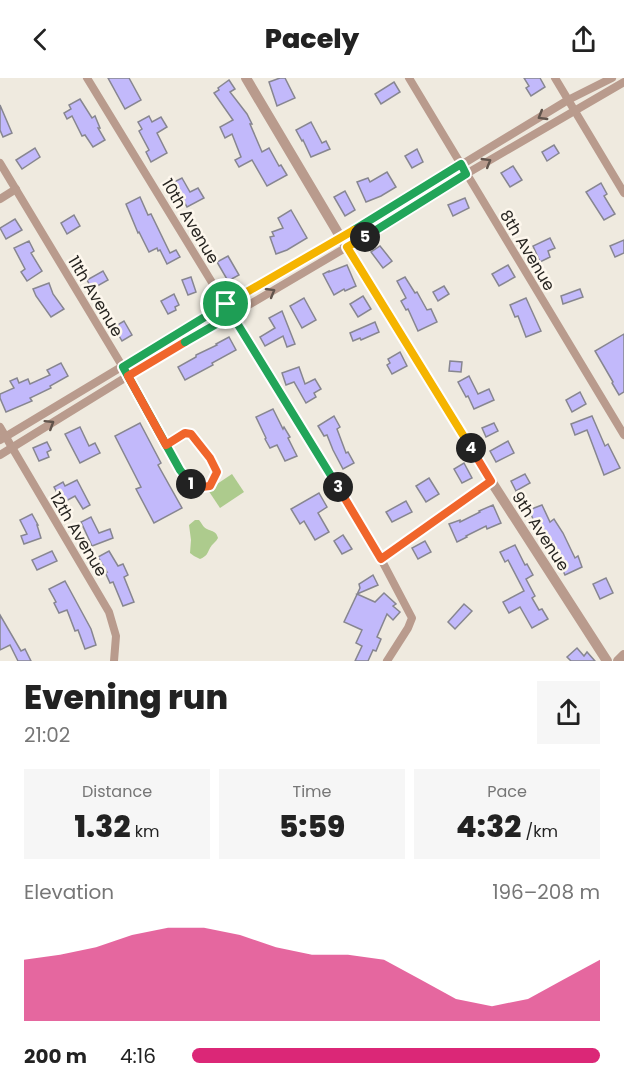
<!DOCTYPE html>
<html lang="en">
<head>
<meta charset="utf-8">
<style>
	:root { --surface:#fff; --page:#f6f6f6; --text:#222; --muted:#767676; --accent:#db2777 }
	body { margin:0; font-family:Poppins,sans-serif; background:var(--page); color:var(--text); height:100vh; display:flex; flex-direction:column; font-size:22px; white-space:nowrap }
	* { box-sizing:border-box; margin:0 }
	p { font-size:20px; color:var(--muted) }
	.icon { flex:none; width:33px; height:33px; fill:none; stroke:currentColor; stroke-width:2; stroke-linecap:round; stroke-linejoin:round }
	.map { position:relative; height:583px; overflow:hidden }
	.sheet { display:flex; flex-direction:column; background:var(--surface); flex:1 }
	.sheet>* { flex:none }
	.pin { position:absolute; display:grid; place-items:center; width:51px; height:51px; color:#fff; margin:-26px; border:3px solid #fff; border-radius:50%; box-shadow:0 2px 6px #0007 }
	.km { position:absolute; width:30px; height:30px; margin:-15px; border-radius:50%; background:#222; color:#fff; font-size:16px; line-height:30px; text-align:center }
	.round { display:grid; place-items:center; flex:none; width:63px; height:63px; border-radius:0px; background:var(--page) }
	.overview { display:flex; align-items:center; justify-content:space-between; height:102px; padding:0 24px }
	h1 { font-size:33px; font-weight:800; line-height:45px }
	.metrics { display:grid; grid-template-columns:repeat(3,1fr); gap:9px; height:102px; padding:6px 24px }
	.metrics div { display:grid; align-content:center; border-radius:0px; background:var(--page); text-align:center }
	.metrics b { font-size:30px; font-weight:800 }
	.metrics small { font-size:16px; font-weight:400 }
	.metrics p { font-size:16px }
	.chart { height:168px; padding:12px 24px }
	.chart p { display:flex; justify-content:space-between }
	.chart svg { width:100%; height:108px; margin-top:6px; fill:var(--accent); opacity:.7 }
	ul { padding:0 24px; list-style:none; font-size:20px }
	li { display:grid; grid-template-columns:96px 72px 1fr; align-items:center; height:45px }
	li i { height:15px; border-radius:8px; background:var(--accent) }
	header { display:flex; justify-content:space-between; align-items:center; height:78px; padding:0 24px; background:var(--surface); font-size:27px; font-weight:800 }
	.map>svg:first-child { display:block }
	.green { fill:#adcb8d }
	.building { fill:#c2b9fb; stroke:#878690; stroke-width:1.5 }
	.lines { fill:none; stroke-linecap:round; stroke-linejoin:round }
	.minor { stroke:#b99b8d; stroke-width:8 }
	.tertiary { stroke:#b99b8d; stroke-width:10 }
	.oneway { stroke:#61544c }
	.split-1-casing { stroke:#fff; stroke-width:12 }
	.split-2-casing { stroke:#fff; stroke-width:12 }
	.split-3-casing { stroke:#fff; stroke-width:12 }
	.split-4-casing { stroke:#fff; stroke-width:12 }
	.split-5-casing { stroke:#fff; stroke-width:12 }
	.split-6-casing { stroke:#fff; stroke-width:12 }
	.split-7-casing { stroke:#fff; stroke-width:12 }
	.split-1 { stroke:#22a559; stroke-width:8 }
	.split-2 { stroke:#f0652b; stroke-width:8 }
	.split-3 { stroke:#22a559; stroke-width:8 }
	.split-4 { stroke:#f0652b; stroke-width:8 }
	.split-5 { stroke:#f5b400; stroke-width:8 }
	.split-6 { stroke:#22a559; stroke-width:8 }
	.split-7 { stroke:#f5b400; stroke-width:8 }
	.labels { text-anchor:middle; stroke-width:5; stroke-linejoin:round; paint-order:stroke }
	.street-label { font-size:16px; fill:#272521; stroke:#fdf7ed }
</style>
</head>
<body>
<header><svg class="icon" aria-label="back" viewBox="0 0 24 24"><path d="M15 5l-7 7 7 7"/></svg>Pacely<svg class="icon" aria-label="share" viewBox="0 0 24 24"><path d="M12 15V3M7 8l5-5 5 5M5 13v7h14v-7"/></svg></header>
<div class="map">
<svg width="624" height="583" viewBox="0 0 624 583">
	<rect width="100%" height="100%" fill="#efeadf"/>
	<g class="green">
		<polygon points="232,396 244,414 220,430 208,412"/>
		<path d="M195,442h4c2,2 3,5 5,7 5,5 12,2 14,11 -2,4 -6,6 -8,10 -3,6 -3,8 -10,11l-6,-3 -4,-3 1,-13 -2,-15z"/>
	</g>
	<g class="building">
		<polygon points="108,0 129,0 141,22 125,31"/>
		<polygon points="280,0 285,0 295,20 277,28 269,4"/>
		<polygon points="524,0 540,0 545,9 531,18 526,10 529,8"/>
		<polygon points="229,2 235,11 230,14 247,36 252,46 250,46 262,74 269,70 279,88 281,87 287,97 267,108 252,82 239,89 235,82 241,79 232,56 225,60 220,49 233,42 214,15 219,12 218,10"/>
		<polygon points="394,4 400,14 381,26 375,16"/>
		<polygon points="80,21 92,40 95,38 100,50 98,50 105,62 93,69 85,57 82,58 72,38 67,41 64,35 71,31 69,27"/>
		<polygon points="0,27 12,55 3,59 0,52"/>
		<polygon points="149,38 152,44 161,39 167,49 157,55 167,75 151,84 146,74 149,72 139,53 142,51 138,44"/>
		<polygon points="311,44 322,65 326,63 330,71 311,79 303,62 302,63 296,52"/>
		<polygon points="554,67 559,75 547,83 542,74"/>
		<polygon points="35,70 40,79 22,91 16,82"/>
		<polygon points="417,71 423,84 412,90 405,78"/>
		<polygon points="513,88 522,102 510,109 501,95"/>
		<polygon points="387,94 396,109 381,118 366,124 357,104 368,100 370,104"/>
		<polygon points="182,100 190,114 198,110 204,120 187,129 179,114 171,118 166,108"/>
		<polygon points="601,105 607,116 604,118 615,136 604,142 586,114"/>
		<polygon points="345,113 355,132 345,138 334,119"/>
		<polygon points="140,119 148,137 151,136 170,175 176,172 180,179 167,186 160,172 158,173 157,170 149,174 139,154 138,155 126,126"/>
		<polygon points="465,120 469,130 453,138 448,127"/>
		<polygon points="291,132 307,160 287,172 276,176 270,159 274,158 272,154 283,150 278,140"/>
		<polygon points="74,137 80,148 67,156 61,145"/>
		<polygon points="15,141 22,152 6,161 0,150"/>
		<polygon points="550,160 555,170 548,173 550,179 540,184 533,168"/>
		<polygon points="624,162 624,175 615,179 610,168"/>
		<polygon points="29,163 34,173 31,175 42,193 27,203 21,194 25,191 14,170"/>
		<polygon points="380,168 392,183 383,190 371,174"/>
		<polygon points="228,178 239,197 228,203 217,184"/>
		<polygon points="347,187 356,208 345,213 344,211 334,217 323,196 329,193 329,194"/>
		<polygon points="508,187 515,199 499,208 492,196"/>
		<polygon points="103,193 108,202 92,211 87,202"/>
		<polygon points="191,199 196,214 188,217 182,202"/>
		<polygon points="405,199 415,215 417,214 427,232 431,231 437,244 418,253 408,231 406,232 401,223 406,220 397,203"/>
		<polygon points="49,205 53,216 64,231 51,239 36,218 33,211"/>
		<polygon points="444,208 449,216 438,223 433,214"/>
		<polygon points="580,211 583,219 563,226 561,218"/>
		<polygon points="174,216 179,227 175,229 176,232 168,236 161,223"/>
		<polygon points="363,218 371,231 358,239 350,226"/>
		<polygon points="304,220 316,242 302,250 290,228"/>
		<polygon points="526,220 541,253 526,259 518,238 515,239 510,227"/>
		<polygon points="282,233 295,266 287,269 283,258 265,268 260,259 275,250 269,240"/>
		<polygon points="124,243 132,257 122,263 114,249"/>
		<polygon points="375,244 379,254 361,262 360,260 353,263 350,255"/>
		<polygon points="624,256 624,314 619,317 612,305 613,304 595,273"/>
		<polygon points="229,259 236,272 212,285 213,287 185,302 178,289 196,279 196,277 217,267 216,266"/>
		<polygon points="400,274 407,288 392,296 387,287 390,285 388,281"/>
		<polygon points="450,283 462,284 461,294 449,293"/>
		<polygon points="61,285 68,298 50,308 51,310 30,320 32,323 6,334 0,320 0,316 14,310 10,303 17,300 19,305 28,301 30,306 50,297 47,292"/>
		<polygon points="299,289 305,306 315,301 321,311 314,315 316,319 306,325 294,304 286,307 282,295"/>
		<polygon points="469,298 478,316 489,311 494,322 474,331 468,318 466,319 458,304"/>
		<polygon points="580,314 586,326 572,334 566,322"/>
		<polygon points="273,331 283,351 284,349 290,359 288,360 297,378 285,383 277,367 270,370 265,361 266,360 256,339"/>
		<polygon points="334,338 340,349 337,351 346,375 348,374 354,385 343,391 333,372 327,357 324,358 318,348"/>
		<polygon points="592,338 605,368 608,366 620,390 604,397 587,352 575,357 571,346"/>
		<polygon points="140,345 161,385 158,387 182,430 154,445 136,411 141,409 115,358"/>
		<polygon points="494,345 498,353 486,359 482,350"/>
		<polygon points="80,349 89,368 95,365 100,375 80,385 65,356"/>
		<polygon points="508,363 514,375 496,384 490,373"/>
		<polygon points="47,364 51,372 47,374 49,379 39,383 33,370"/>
		<polygon points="464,385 472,400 462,405 454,391"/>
		<polygon points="525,396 530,405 516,413 511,403"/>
		<polygon points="429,400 439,416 426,424 416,408"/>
		<polygon points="77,402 90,427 83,431 75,418 66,423 63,418 60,420 54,409 63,404 65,408"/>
		<polygon points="319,415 327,429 318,435 329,454 315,462 304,443 300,446 291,431"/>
		<polygon points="406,423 412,434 392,444 386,434"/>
		<polygon points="493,427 501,445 487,451 486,448 466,458 467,459 457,464 449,446 460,442 460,444 480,434 479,433"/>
		<polygon points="542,427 550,444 554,441 563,455 575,480 578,478 582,489 565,497 556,478 554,479 546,462 545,463 538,452 529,432"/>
		<polygon points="32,436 38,447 37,447 41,460 24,466 21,458 27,456 20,442"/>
		<polygon points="91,439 99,455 110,451 113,460 92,468 81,444"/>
		<polygon points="343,457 352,471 342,476 334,463"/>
		<polygon points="425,463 431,474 418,481 412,470"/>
		<polygon points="515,467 525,487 527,486 533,497 526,501 535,518 532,520 539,532 542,531 548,541 532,550 520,529 509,535 503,524 524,513 508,482 505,484 500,474"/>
		<polygon points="52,473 57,483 37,492 32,482"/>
		<polygon points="109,473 118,488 123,486 128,497 124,499 134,524 123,528 113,504 110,505 105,494 107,494 98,479"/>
		<polygon points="373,497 378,507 357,516 375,524 384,515 396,526 393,528 400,534 393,542 387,536 377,559 381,561 376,573 373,572 368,583 355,583 362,568 356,565 362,552 344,544 360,510 359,506"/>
		<polygon points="606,500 613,515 600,521 593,506"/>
		<polygon points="65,503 91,551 96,567 85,571 78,552 75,553 67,532 59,535 54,525 56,524 49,511"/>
		<polygon points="464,526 472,533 455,551 448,544"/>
		<polygon points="0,537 21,573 25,571 31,583 18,583 10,567 0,572"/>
		<polygon points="577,570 584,578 587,574 595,583 571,583 567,579"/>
	</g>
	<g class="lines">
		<g class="minor">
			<polyline points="87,0 381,481 412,540 408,550 387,583"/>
			<polyline points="409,0 624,357"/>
			<polyline points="555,0 624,115"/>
			<polyline points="0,85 124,291 180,392 193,409 209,408 217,394 199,364 191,356 185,355 166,367"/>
			<polyline points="0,121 16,111"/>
			<polyline points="0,349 109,534 116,558 114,583"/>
			<polyline points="0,362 226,226 341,160 568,22 612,0"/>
			<polyline points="0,377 128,298 347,169 466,96 624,4"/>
			<polyline points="381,481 491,403"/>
		</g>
		<g class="tertiary">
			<polyline points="246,0 341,160 491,403 607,583"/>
			<polyline points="618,583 624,577"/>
		</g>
	</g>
	<defs><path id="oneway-chevron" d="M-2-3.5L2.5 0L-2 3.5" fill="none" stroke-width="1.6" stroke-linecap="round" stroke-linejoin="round" transform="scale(1.5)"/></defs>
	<g class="oneway">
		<use href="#oneway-chevron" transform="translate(542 38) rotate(149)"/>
		<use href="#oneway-chevron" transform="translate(487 84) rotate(-31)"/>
		<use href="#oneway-chevron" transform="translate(271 214) rotate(-30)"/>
		<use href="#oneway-chevron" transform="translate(50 346) rotate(-32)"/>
	</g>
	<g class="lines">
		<defs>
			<polyline id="split-1" points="191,406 180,392 123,289 226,226"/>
			<polyline id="split-2" points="185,264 128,298 166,367 185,355 191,356 210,380 217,394 210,408 193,410 191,406"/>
			<polyline id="split-3" points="185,264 232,237 338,409"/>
			<polyline id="split-4" points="338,409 381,481 491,403 471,370"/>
			<polyline id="split-5" points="365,159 347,169 471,370"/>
			<polyline id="split-6" points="354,152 461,86 466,96 365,159"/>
			<polyline id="split-7" points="226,226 354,152"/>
		</defs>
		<use href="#split-1" class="split-1-casing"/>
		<use href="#split-2" class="split-2-casing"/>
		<use href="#split-3" class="split-3-casing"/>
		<use href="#split-4" class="split-4-casing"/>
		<use href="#split-5" class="split-5-casing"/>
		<use href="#split-6" class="split-6-casing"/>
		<use href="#split-7" class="split-7-casing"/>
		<use href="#split-1" class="split-1"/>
		<use href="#split-2" class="split-2"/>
		<use href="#split-3" class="split-3"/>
		<use href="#split-4" class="split-4"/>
		<use href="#split-5" class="split-5"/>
		<use href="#split-6" class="split-6"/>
		<use href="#split-7" class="split-7"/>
	</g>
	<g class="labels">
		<g class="street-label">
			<text transform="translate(191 143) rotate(59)" y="6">10th Avenue</text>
			<text transform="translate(528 172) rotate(59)" y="6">8th Avenue</text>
			<text transform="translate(96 218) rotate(59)" y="6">11th Avenue</text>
			<text transform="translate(541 453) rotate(57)" y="6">9th Avenue</text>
			<text transform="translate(79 456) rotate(59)" y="6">12th Avenue</text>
		</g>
	</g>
</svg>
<div class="pin" style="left:226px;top:226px;background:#1e9e55"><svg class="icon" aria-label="arrive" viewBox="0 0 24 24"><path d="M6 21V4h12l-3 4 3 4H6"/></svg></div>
<b class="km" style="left:191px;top:406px">1</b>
<b class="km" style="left:338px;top:409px">3</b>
<b class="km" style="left:471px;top:370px">4</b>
<b class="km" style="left:365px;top:159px">5</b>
</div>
<section class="sheet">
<div class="overview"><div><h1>Evening run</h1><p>21:02</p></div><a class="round"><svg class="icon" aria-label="share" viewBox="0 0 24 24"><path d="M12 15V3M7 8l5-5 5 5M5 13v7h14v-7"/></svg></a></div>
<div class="metrics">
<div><p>Distance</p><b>1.32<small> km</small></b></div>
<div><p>Time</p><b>5:59</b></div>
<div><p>Pace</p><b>4:32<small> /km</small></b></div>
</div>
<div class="chart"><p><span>Elevation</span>196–208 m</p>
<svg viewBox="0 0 160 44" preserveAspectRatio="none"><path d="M0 44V19L10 17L20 14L30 9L40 6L50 6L60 9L70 14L80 17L90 17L100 19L110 27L120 35L130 38L140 35L150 27L160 19V44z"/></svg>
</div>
<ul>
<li><b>200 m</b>4:16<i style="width:100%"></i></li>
</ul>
</section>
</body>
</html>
